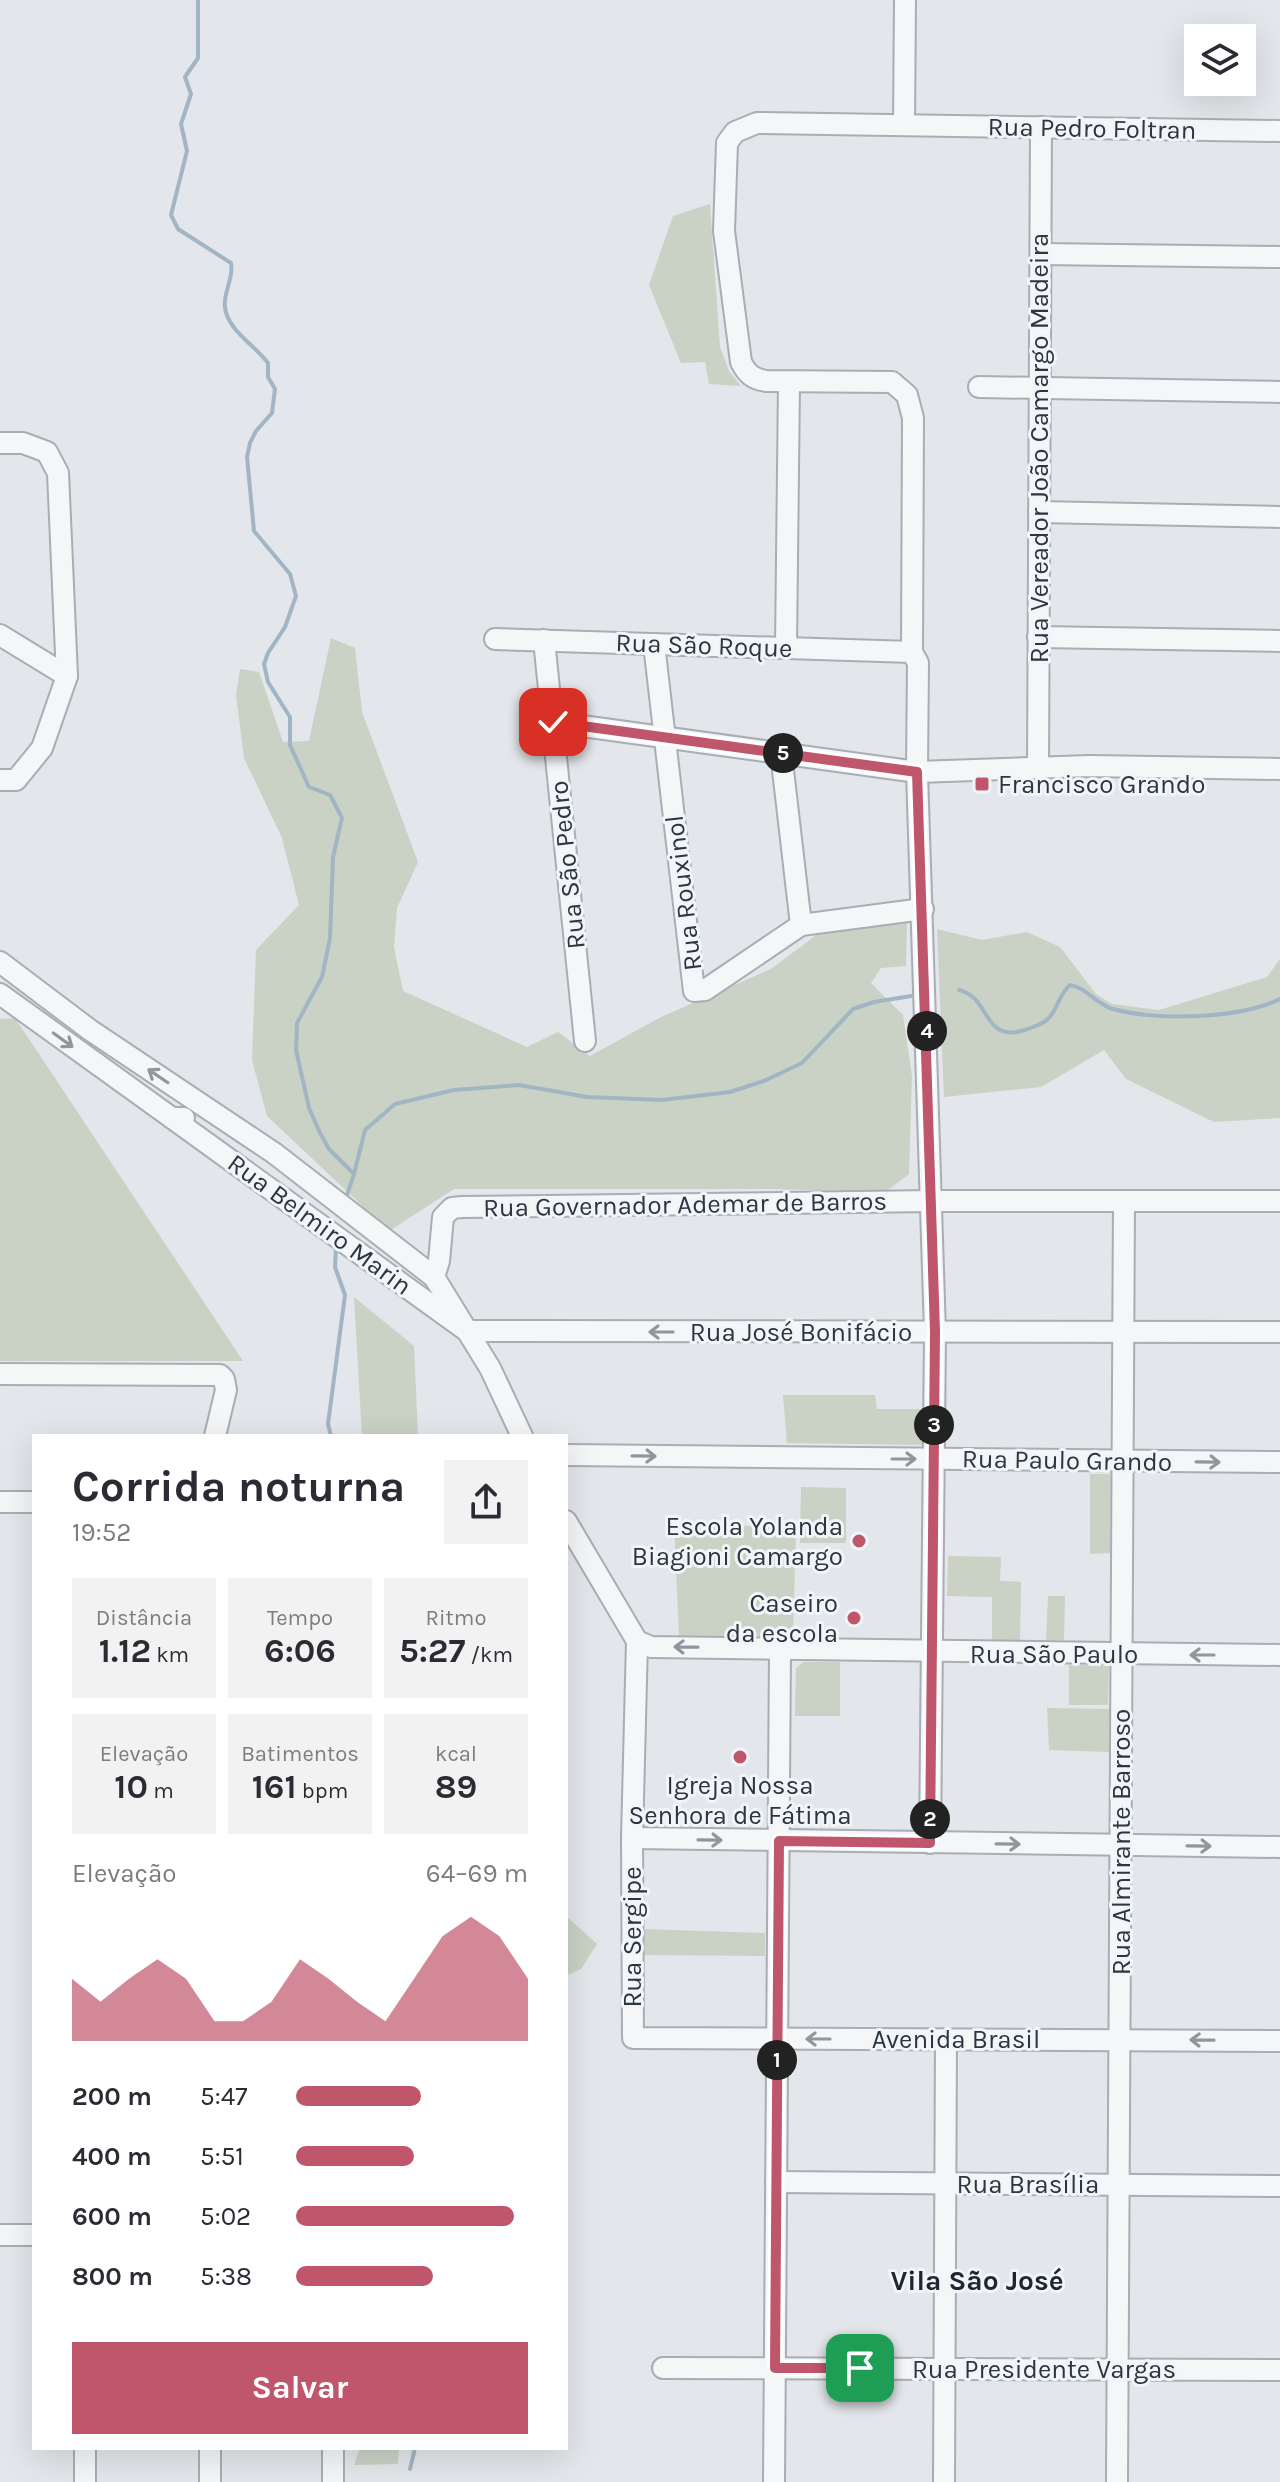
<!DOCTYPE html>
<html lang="pt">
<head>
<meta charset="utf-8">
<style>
	:root { --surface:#fff; --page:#f2f2f3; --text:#2b2b33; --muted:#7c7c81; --accent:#c0566b }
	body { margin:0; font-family:Karla,sans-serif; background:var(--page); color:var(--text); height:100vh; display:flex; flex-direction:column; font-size:30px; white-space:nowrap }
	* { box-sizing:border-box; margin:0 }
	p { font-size:26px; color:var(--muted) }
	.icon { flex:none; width:44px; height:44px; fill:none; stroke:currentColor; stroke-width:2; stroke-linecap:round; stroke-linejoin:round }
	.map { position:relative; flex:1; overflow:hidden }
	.details { position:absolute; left:32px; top:1434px; width:536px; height:1016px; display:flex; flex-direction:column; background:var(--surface); border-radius:0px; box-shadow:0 8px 32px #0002 }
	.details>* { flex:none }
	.buttons { position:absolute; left:1184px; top:24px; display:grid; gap:16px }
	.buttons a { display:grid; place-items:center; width:72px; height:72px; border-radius:0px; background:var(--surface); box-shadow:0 8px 32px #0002; font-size:40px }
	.pin { position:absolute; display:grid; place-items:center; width:68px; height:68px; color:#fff; margin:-34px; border-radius:16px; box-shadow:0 4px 12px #0006 }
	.km { position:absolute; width:40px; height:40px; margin:-20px; border-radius:50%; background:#222; color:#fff; font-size:22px; line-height:40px; text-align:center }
	.round { display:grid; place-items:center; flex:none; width:84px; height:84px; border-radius:0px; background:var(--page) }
	.summary { display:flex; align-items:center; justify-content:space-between; height:136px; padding:0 40px }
	h1 { font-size:44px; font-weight:700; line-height:60px }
	.stats { display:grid; grid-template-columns:repeat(3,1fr); gap:12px; height:136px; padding:8px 40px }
	.stats div { display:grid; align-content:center; border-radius:0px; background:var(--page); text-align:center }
	.stats b { font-size:34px; font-weight:700 }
	.stats small { font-size:22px; font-weight:400 }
	.stats p { font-size:22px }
	.chart { height:224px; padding:16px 40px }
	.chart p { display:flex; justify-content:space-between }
	.chart svg { width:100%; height:144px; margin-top:8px; fill:var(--accent); opacity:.7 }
	.cta { display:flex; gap:16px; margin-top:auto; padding:16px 40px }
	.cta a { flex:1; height:92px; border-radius:0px; background:var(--accent); color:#fff; font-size:32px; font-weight:700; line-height:92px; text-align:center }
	ul { padding:0 40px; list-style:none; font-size:26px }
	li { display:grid; grid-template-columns:128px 96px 1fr; align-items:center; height:60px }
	li i { height:20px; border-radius:10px; background:var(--accent) }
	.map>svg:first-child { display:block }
	.green { fill:#c9d2c5 }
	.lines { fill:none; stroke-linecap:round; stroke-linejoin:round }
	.stream { stroke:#a2b5c5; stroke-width:4 }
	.minor-casing { stroke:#a9adb4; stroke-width:24 }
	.minor { stroke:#f5f6f8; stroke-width:20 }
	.oneway { stroke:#91969c }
	.route-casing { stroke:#fff; stroke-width:16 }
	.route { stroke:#c0566b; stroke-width:10 }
	.poi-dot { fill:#c0566b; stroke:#f2f5f7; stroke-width:3 }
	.labels { text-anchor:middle; stroke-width:6; stroke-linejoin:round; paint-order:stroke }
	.street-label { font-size:26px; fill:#2d3540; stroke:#f2f5f7 }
	.poi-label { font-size:26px; fill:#2d3540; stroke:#f2f5f7; text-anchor:end }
	.neighbourhood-label { font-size:28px; font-weight:bold; fill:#1f2631; stroke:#f2f5f7 }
</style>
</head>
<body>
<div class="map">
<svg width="1280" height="2482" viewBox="0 0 1280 2482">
	<rect width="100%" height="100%" fill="#e3e6ea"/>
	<g class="green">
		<polygon points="710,204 720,347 729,371 741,386 709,384 705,362 681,363 649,285 673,216"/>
		<polygon points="331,638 355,648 362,712 418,862 397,908 394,947 403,991 527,1047 558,1032 590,1056 659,1018 771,969 819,933 907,920 906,966 881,968 871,983 903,1015 912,1076 909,1174 885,1192 773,1189 454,1189 389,1231 267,1116 252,1060 256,950 299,905 282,838 244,758 236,695 240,669 259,672 283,742 309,741"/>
		<polygon points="937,929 982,940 1027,932 1060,947 1096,994 1112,1004 1159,1010 1267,977 1280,959 1280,1118 1214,1122 1126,1079 1104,1050 1041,1087 944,1097"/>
		<polygon points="15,1018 243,1361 0,1361 0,1019"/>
		<polygon points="354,1297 414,1346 418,1436 362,1436"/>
		<polygon points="783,1395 875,1395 877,1409 924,1409 924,1445 787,1443"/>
		<polygon points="1090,1474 1108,1474 1111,1476 1110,1553 1090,1554"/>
		<polygon points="801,1487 846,1488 846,1543 800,1543"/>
		<polygon points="674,1524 796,1527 793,1636 679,1636"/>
		<polygon points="948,1556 1001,1557 1000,1581 1021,1582 1020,1641 992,1640 992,1597 947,1596"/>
		<polygon points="1048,1596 1065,1596 1064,1640 1046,1640"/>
		<polygon points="804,1662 840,1662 840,1716 795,1716 796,1668"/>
		<polygon points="1069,1665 1107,1665 1109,1667 1108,1705 1069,1705"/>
		<polygon points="1047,1708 1110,1709 1109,1752 1049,1750"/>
		<polygon points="566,1916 597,1944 581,1969 566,1976"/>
		<polygon points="643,1929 765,1933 765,1956 643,1955"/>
		<polygon points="360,2448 399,2448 398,2464 354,2465"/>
	</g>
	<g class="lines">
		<g class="stream">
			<path d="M198,0v58l-13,19 6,17 -10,30 6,27 -16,64 7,14 53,34c3,16 -8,29 -6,44 2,23 31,39 43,56v14l7,12 -3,24 -16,18 -6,12 -3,14 7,74 36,43 6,22 -11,31 -17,26 -4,11 4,18 22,35v28l19,42 21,8 12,23 -9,39 -3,81 -8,39 -25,46 -1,27 13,58 11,25 9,16 25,25 -8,24"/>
			<path d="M959,990c31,7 24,51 62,41 8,-2 22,-7 28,-13 9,-10 10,-24 21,-33 17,3 26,19 43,24 44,12 126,10 167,-10"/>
			<polyline points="354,1174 365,1130 395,1104 454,1090 519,1085 587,1097 662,1100 730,1092 764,1081 802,1063 853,1009 874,1002 911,996"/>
			<polyline points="331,1436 328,1424 345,1295 335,1267 336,1246"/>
			<polyline points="410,2469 415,2448"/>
		</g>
		<defs>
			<g id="minor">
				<polyline points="904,125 905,0"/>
				<polyline points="1041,254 1280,257"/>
				<polyline points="979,387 1280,392"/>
				<polyline points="0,443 23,443 47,452 58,473 67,676 42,748 16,780 0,780"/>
				<polyline points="1039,512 1280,517"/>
				<polyline points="0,635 67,676"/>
				<polyline points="1038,637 1280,641"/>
				<polyline points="495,639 912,652"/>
				<polyline points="544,640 585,1041"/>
				<polyline points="654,644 694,991 705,990 801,925 923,909"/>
				<polyline points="786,647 789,382"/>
				<polyline points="553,722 917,772 1089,766 1280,769"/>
				<polyline points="781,753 801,925"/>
				<polyline points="1038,769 1041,127"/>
				<polyline points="0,962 90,1030 274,1153 434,1277 490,1368 522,1436"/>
				<polyline points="0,994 172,1118 184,1118"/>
				<polyline points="172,1118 467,1331 1280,1332"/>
				<polyline points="434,1277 439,1261 443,1217 452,1208 462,1207 932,1201 1280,1201"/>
				<polyline points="0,1374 220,1375 224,1379 226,1390 215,1436"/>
				<polyline points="566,1455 1280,1462"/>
				<polyline points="0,1502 34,1502"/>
				<polyline points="566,1521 637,1641 632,1838 633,2038 1280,2041"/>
				<polyline points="637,1641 651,1647 1280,1655"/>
				<polyline points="632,1838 1280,1847"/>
				<path d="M930,1843l5,-511 -18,-560 1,-109 -6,-11 1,-234 -6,-23 -15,-13 -126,-1c-13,-2 -19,-7 -25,-19l-17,-131 3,-88 8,-11 22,-9 523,8"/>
				<polyline points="776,2182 1280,2186"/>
				<polyline points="0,2235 34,2235"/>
				<polyline points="663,2368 1280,2370"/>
				<polyline points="85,2482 85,2448"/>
				<polyline points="210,2482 210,2448"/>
				<polyline points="333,2482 333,2448"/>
				<polyline points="774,2482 780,1649"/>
				<polyline points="944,2482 946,2039"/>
				<polyline points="1117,2482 1124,1201"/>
			</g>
		</defs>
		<use href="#minor" class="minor-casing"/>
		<use href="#minor" class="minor"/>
	</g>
	<defs><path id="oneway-shaft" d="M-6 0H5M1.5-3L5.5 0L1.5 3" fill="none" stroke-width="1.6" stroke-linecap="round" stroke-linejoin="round" transform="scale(2)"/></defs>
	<g class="oneway">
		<use href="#oneway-shaft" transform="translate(63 1040) rotate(36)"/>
		<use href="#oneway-shaft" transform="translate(158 1076) rotate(-146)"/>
		<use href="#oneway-shaft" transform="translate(661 1332) rotate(-180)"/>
		<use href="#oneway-shaft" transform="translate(644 1456) rotate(1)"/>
		<use href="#oneway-shaft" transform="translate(904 1459)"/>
		<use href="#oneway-shaft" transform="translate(1208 1462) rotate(1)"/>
		<use href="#oneway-shaft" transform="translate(686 1647) rotate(-179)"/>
		<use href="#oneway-shaft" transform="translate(1202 1655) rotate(-180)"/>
		<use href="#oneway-shaft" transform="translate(710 1840) rotate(1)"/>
		<use href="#oneway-shaft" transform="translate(1008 1844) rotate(1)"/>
		<use href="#oneway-shaft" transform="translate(1199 1846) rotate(1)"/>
		<use href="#oneway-shaft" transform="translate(818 2039) rotate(-180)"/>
		<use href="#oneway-shaft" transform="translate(1202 2040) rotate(-179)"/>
	</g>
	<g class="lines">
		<defs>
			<polyline id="route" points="553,722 917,772 935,1332 930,1843 779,1841 775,2368 860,2368"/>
		</defs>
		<use href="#route" class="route-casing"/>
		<use href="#route" class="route"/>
	</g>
	<g class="poi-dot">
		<rect x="974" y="776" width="16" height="16" rx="4"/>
		<circle cx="859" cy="1541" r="8"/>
		<circle cx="854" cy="1618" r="8"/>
		<circle cx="740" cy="1757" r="8"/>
	</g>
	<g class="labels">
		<g class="street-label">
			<text transform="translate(1092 128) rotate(1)" y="9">Rua Pedro Foltran</text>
			<text transform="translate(1039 448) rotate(-90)" y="9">Rua Vereador João Camargo Madeira</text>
			<text transform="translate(704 645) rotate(2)" y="9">Rua São Roque</text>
			<text transform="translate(567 865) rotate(-96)" y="9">Rua São Pedro</text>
			<text transform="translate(683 893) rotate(-97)" y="9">Rua Rouxinol</text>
			<text transform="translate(685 1204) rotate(-1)" y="9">Rua Governador Ademar de Barros</text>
			<text transform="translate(320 1224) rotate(36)" y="9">Rua Belmiro Marin</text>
			<text x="801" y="1341">Rua José Bonifácio</text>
			<text transform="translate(1067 1460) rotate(1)" y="9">Rua Paulo Grando</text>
			<text x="1054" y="1663">Rua São Paulo</text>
			<text transform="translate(1121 1842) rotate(-90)" y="9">Rua Almirante Barroso</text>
			<text transform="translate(632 1937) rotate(-90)" y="9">Rua Sergipe</text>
			<text x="956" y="2048">Avenida Brasil</text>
			<text x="1028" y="2193">Rua Brasília</text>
			<text x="1044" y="2378">Rua Presidente Vargas</text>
		</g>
		<g class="poi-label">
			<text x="998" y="793" text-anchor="start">Francisco Grando</text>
			<text x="843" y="1535">Escola Yolanda<tspan x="843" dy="30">Biagioni Camargo</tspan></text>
			<text x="838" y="1612">Caseiro<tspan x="838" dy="30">da escola</tspan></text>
			<text x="740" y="1794" text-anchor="middle">Igreja Nossa<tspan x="740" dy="30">Senhora de Fátima</tspan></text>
		</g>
		<g class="neighbourhood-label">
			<text x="977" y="2290">Vila São José</text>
		</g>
	</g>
</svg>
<div class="buttons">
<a><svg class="icon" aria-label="layers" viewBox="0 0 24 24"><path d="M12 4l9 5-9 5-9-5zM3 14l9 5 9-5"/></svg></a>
</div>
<div class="pin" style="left:860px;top:2368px;background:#1e9e55"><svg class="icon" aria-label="arrive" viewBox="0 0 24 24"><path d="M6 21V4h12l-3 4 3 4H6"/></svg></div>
<div class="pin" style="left:553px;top:722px;background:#d93025"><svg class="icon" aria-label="check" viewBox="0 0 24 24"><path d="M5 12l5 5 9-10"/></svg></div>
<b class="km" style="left:777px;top:2060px">1</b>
<b class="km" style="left:930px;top:1819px">2</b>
<b class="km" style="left:934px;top:1425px">3</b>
<b class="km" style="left:927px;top:1031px">4</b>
<b class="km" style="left:783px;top:753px">5</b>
<section class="details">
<div class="summary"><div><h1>Corrida noturna</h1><p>19:52</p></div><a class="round"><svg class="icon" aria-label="share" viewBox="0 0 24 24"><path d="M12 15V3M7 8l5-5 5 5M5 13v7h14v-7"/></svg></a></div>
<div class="stats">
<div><p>Distância</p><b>1.12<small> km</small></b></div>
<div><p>Tempo</p><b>6:06</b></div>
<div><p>Ritmo</p><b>5:27<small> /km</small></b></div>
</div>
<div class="stats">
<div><p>Elevação</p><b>10<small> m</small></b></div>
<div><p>Batimentos</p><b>161<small> bpm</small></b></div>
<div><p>kcal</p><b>89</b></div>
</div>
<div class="chart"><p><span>Elevação</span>64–69 m</p>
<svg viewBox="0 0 160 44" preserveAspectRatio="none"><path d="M0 44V25L10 32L20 25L30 19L40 25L50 38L60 38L70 32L80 19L90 25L100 32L110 38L120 25L130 12L140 6L150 12L160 25V44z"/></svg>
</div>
<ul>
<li><b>200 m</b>5:47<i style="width:54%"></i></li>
<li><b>400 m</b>5:51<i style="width:51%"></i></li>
<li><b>600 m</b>5:02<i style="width:94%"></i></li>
<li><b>800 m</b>5:38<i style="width:59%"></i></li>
</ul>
<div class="cta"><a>Salvar</a></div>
</section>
</div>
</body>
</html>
